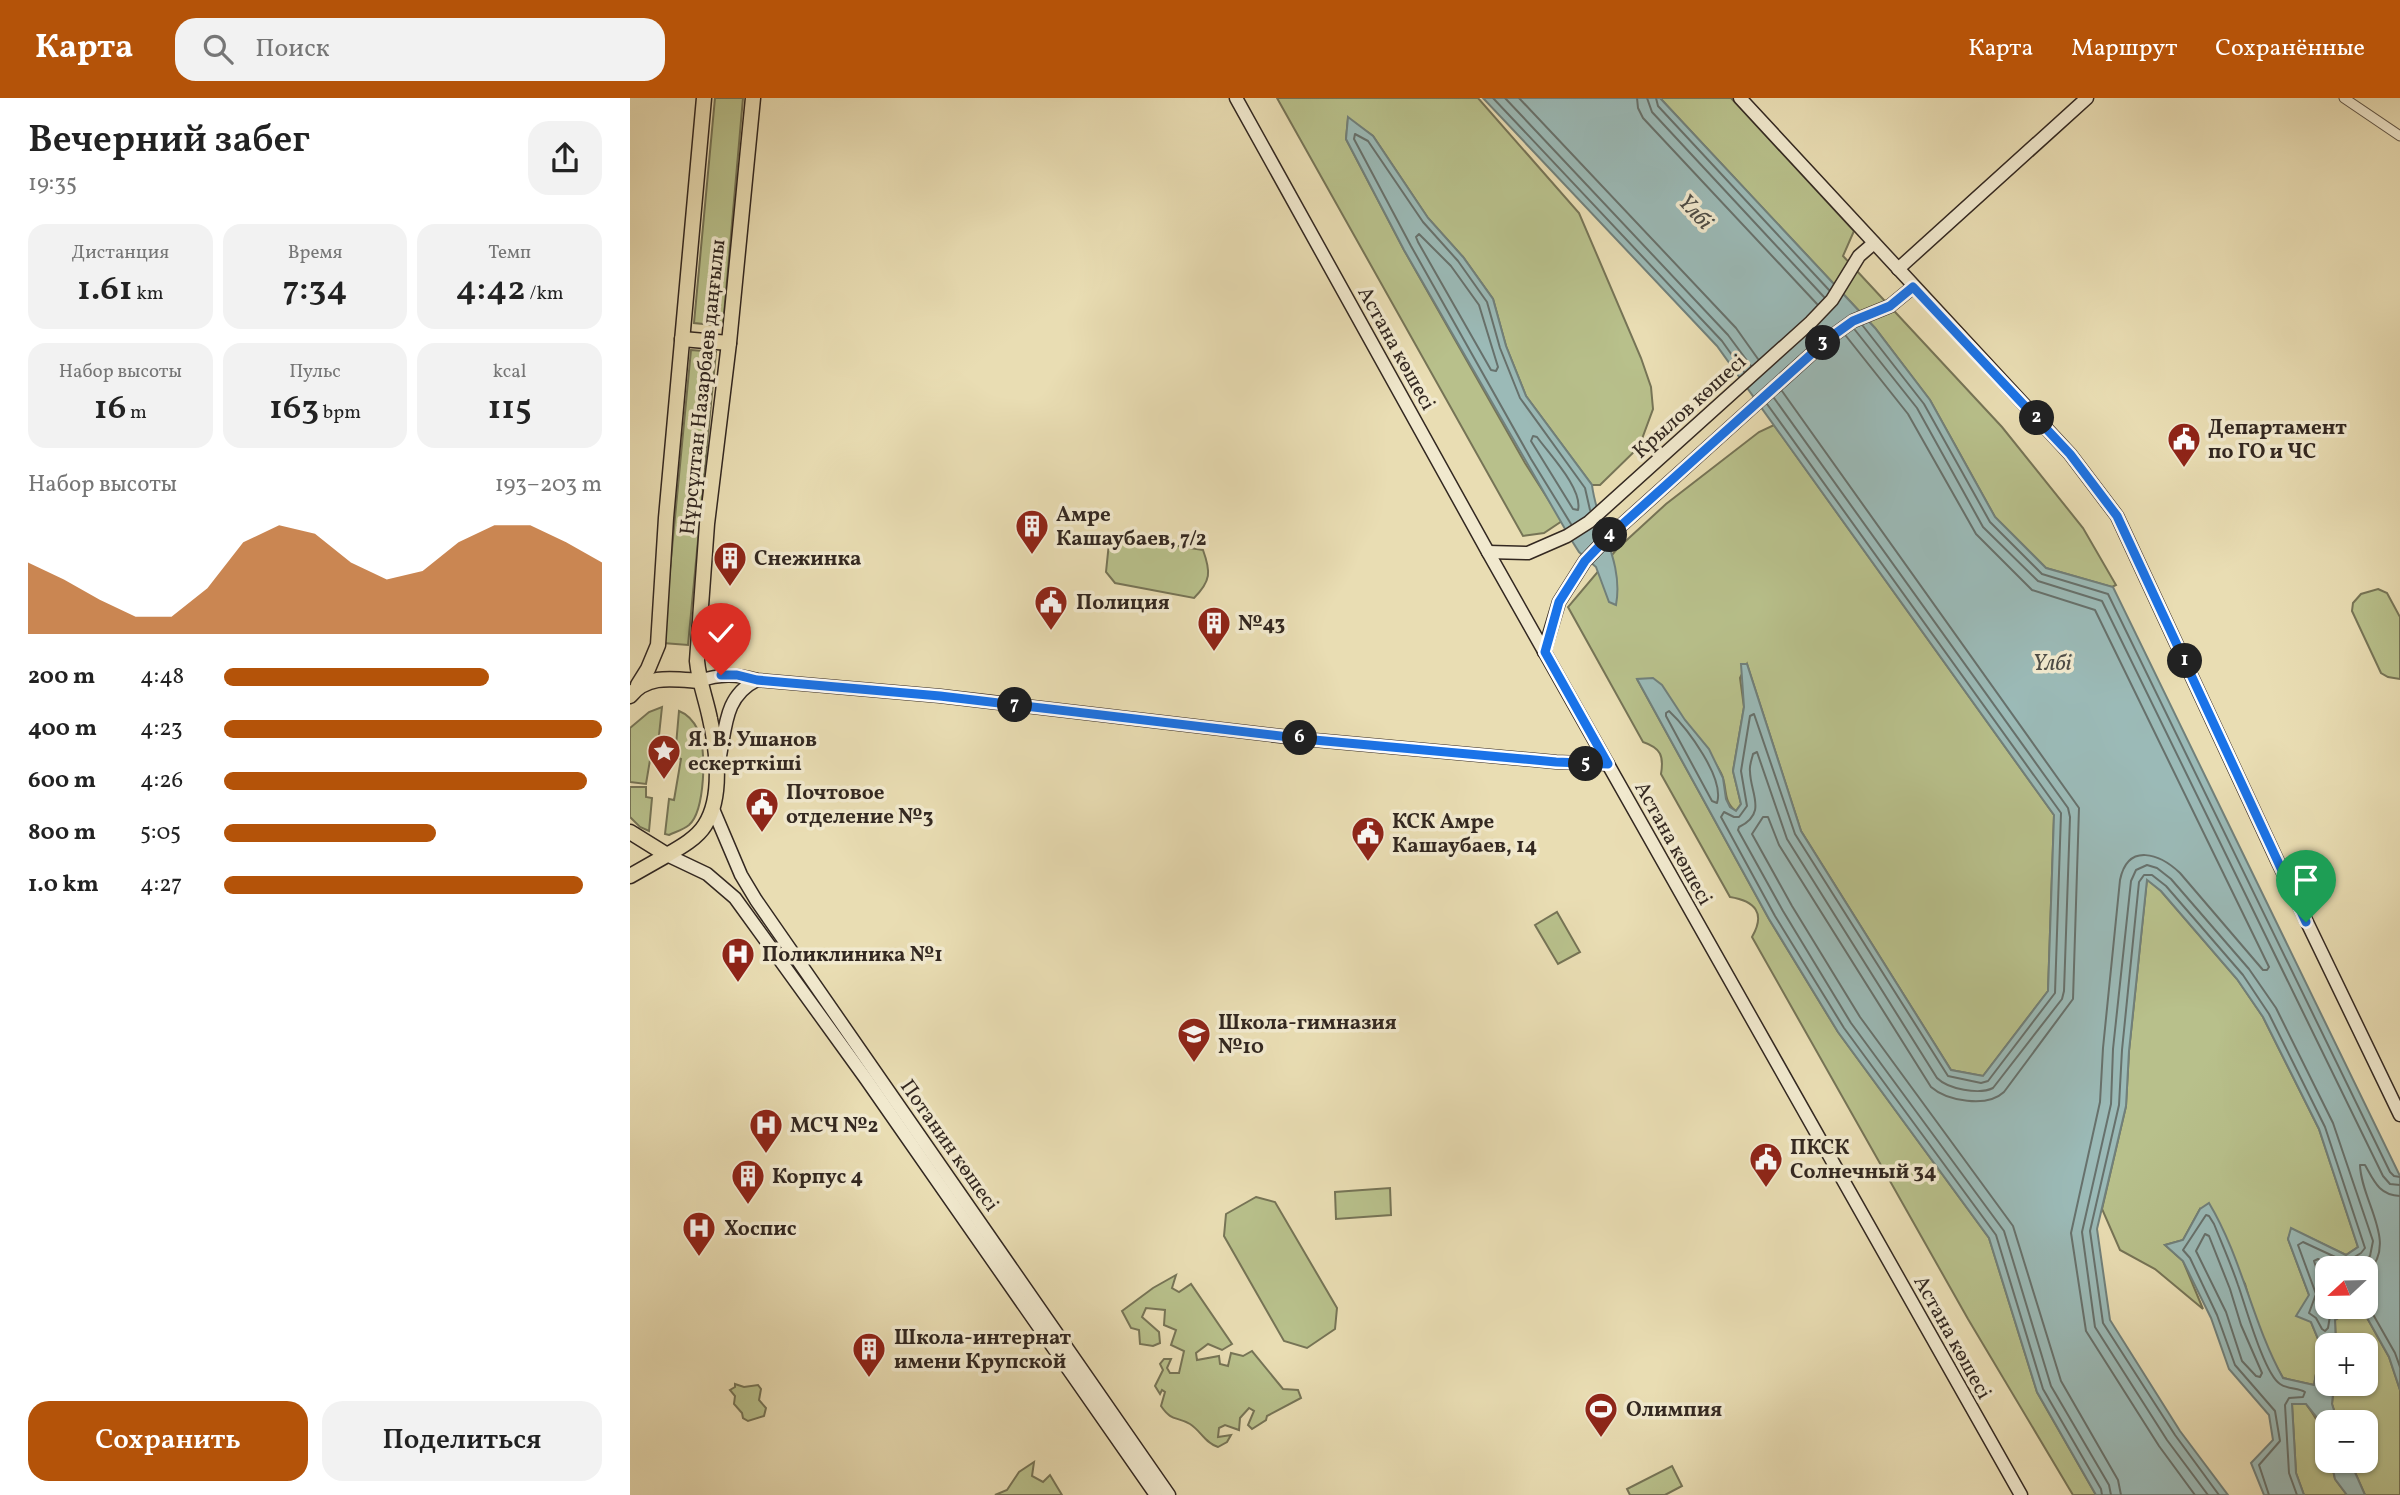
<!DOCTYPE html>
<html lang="ru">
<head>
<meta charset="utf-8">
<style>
	:root { --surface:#fff; --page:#f2f2f2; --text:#222; --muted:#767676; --accent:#b45309 }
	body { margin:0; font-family:Vollkorn,serif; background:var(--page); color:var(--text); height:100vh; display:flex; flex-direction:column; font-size:26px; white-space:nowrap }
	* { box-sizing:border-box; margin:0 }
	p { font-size:23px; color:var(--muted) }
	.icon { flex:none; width:38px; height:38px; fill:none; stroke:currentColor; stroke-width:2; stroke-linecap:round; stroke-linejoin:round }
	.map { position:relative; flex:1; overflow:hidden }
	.drawer { display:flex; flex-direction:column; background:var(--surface); width:630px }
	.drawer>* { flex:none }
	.needle { width:46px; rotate:248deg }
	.fabs { position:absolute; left:1685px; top:1158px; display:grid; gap:14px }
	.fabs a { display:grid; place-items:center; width:63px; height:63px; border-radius:14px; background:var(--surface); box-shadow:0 2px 5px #0004; font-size:35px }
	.pin { position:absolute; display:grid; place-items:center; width:60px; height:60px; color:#fff; margin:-72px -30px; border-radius:50% 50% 50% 0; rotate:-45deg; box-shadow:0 0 7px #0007 }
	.pin .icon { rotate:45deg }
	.km { position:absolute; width:35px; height:35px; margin:-18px; border-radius:50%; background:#222; color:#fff; font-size:19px; line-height:35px; text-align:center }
	.round { display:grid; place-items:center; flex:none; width:74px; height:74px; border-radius:21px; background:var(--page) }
	.head { display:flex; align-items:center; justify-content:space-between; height:119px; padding:0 28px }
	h1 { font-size:38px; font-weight:600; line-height:52px }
	.figures { display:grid; grid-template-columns:repeat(3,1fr); gap:10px; height:119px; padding:7px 28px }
	.figures div { display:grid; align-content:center; border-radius:18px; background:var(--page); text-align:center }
	.figures b { font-size:35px; font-weight:600 }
	.figures small { font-size:19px; font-weight:400 }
	.figures p { font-size:19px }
	.chart { height:196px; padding:14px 28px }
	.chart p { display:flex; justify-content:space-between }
	.chart svg { width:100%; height:126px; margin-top:7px; fill:var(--accent); opacity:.7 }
	.action { display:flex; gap:14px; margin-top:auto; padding:14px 28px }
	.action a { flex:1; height:80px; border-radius:21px; background:var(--accent); color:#fff; font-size:28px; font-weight:600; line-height:80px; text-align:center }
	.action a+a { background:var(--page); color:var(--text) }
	ul { padding:0 28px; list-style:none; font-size:23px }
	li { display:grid; grid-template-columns:112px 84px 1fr; align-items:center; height:52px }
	li i { height:18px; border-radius:9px; background:var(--accent) }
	header { display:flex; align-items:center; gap:42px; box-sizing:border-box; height:98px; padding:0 35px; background:var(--accent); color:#fff }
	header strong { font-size:33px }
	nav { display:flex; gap:38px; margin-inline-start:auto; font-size:24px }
	.search { width:490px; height:63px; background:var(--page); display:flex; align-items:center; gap:18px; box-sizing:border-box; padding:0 24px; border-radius:21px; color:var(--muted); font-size:26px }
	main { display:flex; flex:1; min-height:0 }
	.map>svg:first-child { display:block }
	.green { fill:#b8c08b; stroke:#767456; stroke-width:2 }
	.water { fill:#9bbab7; stroke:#71807b; stroke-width:2 }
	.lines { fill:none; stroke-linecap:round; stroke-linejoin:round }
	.shore { stroke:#67716c; stroke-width:2 }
	.street-casing { stroke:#605546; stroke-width:11 }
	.secondary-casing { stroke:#332821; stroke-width:15 }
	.primary-casing { stroke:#332821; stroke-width:17 }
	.street { stroke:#f1e9ce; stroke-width:9 }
	.secondary { stroke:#f1e9ce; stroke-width:12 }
	.primary { stroke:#e9ddb3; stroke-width:14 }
	.route-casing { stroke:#fff; stroke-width:14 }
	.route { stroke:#1a73e8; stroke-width:9 }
	.labels { text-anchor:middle; stroke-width:7; stroke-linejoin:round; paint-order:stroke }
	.street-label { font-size:21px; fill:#332821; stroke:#f1e9ce }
	.poi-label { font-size:21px; font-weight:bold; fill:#332821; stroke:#f1e9ce; text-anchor:start }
	.water-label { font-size:23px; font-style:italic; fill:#4d4c46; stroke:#f1e9ce }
</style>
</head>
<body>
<header>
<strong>Карта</strong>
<div class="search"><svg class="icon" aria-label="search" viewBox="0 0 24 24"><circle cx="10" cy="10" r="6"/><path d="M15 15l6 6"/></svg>Поиск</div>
<nav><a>Карта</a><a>Маршрут</a><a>Сохранённые</a></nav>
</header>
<main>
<section class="drawer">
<div class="head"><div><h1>Вечерний забег</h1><p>19:35</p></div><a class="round"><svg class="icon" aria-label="share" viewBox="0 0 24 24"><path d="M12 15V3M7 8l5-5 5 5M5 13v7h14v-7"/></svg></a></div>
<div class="figures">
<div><p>Дистанция</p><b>1.61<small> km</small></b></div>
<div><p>Время</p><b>7:34</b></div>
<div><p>Темп</p><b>4:42<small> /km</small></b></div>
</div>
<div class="figures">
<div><p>Набор высоты</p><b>16<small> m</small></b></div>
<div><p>Пульс</p><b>163<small> bpm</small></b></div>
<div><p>kcal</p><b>115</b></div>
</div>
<div class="chart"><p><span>Набор высоты</span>193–203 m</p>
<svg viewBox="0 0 160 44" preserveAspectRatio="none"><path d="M0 44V19L10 25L20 32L30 38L40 38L50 28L60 12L70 6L80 9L90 19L100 25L110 22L120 12L130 6L140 6L150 12L160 19V44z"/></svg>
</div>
<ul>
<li><b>200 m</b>4:48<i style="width:70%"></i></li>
<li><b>400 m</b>4:23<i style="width:100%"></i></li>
<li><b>600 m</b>4:26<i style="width:96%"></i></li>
<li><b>800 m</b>5:05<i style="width:56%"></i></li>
<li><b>1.0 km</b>4:27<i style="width:95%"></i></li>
</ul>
<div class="action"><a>Сохранить</a><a>Поделиться</a></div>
</section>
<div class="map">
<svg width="1770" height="1397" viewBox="0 0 1770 1397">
	<rect width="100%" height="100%" fill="#e9ddb3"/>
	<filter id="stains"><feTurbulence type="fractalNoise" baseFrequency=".00286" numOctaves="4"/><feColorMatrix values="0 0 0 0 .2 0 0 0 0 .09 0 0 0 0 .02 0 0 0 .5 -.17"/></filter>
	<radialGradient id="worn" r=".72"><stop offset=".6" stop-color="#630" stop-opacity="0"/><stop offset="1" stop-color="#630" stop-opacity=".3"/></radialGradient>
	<g class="green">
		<polygon points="85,0 113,0 93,228 64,225"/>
		<polygon points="647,0 848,0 949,115 1011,260 1021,289 1023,311 1009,349 970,387 962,387 896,298 876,248 863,201 833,159 798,120 743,38 718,20 716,41 774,152 895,365 932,423 914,435 893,438"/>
		<polygon points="1030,0 1101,0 1224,133 1213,158 1372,329 1453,430 1486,487 1482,489 1416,470 1365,419 1300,302 1245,230"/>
		<polygon points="61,252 86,254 58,547 33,545"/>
		<path d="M1144,327l280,390 -6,176 -65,85 -32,-6 -150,-239 -54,-167 -7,14 4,29 -11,64 8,33 -5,7c-14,-10 -8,-24 -15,-38 -22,-41 -49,-64 -84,-94l132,240 69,113 151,206 48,154 59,103h-23l-105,-176 -216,-382c14,-24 3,-36 -22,-40l-69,-123c3,-18 0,-26 -18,-32l-75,-135 49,-58 49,-45 93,-72z"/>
		<path d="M490,439l83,13c8,22 8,31 -9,48l-79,-15 -9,-11 3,-29z"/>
		<polygon points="1748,491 1757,495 1770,519 1770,581 1758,579 1751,575 1722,513 1723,505 1731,496"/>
		<polygon points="32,609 27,656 21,656 16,686 0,684 0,630 19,614"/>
		<path d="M49,613c8,3 15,11 19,19 9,19 7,81 -9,95 -6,5 -14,7 -20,10l-4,-1 4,-35 5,1 7,-41 -6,-2z"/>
		<polygon points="0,689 16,689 16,699 22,700 19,733 10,729 0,719"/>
		<polygon points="1517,781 1531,793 1607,881 1633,919 1689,1031 1728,1149 1716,1157 1662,1131 1658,1141 1679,1197 1681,1224 1691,1248 1684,1287 1653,1280 1640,1257 1625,1221 1615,1186 1570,1111 1553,1142 1535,1147 1553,1163 1573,1211 1525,1171 1490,1152 1472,1111 1496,1008 1499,953"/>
		<polygon points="927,814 950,854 928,866 905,827"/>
		<polygon points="760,1090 761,1117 706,1121 705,1094"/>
		<polygon points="626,1099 645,1104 707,1210 705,1231 677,1250 654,1243 594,1138 596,1116"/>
		<path d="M546,1177l-4,13 7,4 12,-8 41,60 -10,6 -14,-6 -12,9 1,7 22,-4 1,8 8,2 3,-13 12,3 9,-5 31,38 15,1 3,8 -34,18 -1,4 -14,9 -4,-4 6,-14 -5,-3 -9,10 -1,12 -14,-5 -6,3 -1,9 13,-2 -4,7 -9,5c-13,-4 -17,-16 -28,-23 -14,-8 -18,-2 -29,-18l4,-14 -3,-2 -2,4 -5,-8 8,-16 -3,-6 4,-5h7l-4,9 3,5h9l5,-22 -13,-6 5,-15 -12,-5 1,-15 -19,-2 -4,9 17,15 1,11 -7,3 -13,-2 -1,-14 -8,-2 -9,-17 31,-23z"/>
		<polygon points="1727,1209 1731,1209 1759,1259 1770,1292 1770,1397 1735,1397 1720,1363 1736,1363 1736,1325 1708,1325 1702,1306 1704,1286 1736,1286 1736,1248 1706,1248 1705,1222"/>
		<polygon points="105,1286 114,1289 128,1287 131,1291 129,1302 136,1310 134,1318 118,1323 113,1320 112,1315 104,1306 105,1298 100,1292 105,1289"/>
		<path d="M1662,1306h14c14,19 21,33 22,57h3l4,18 12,16h-43l-8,-22z"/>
		<polygon points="404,1364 402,1378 413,1384 420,1377 432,1397 365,1397 377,1392 389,1374"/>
		<polygon points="1042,1368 1052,1388 1035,1397 1000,1397 997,1391"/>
	</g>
	<g class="water">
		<path d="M853,0h177l215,230 55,72 65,117 51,51 67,19 287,589v214l-11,-33 -28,-50h5v-38h-38v38h29l-22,13 1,26h-8v38h6l-2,20 6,19h-10l-1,24 -5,-23 -16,-20h-14l4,69 8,22h-40l-13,-32 22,-23 -4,-25 -40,-46 -18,-51 -28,-57 -18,-16 18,-5 17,-31 9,-6c33,55 43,119 74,175l31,7 7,-39 -10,-24 -15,-6 13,-21 -21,-56 3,-11 55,27 12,-8 -39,-118 -56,-112 -26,-38 -76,-88 -14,-11 -18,171 -3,55 -29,123 13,91 70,111 48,64h-132l-59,-103 -48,-154 -151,-206 -69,-113 -132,-240 16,-1 9,7 23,35 24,29 14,29 3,21 4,8 6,4 5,-7 -8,-33 11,-64 -3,-43h6l54,167 150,239 32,6 65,-85 6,-176 -337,-469z"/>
		<path d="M718,19l25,19 55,82 35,39 30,42 13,47 20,50 66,89c5,42 32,77 24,120l-7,-3 -13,-35 -17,-15 -7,-11 -168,-291 -58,-111z"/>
		<polygon points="1701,1363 1720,1363 1735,1397 1717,1397 1705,1381"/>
	</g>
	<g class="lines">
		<g class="shore">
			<polyline points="863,0 1092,243 1114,274"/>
			<polyline points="875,0 1098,237 1121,268"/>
			<polyline points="889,0 1106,230 1128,261"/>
			<polyline points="1007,0 1008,10 1013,20 1187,206"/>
			<polyline points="1017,0 1022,14 1194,199"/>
			<polyline points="1026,0 1028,8 1199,192"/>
			<polygon points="789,136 821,168 849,207 868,269 866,273 861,272 788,144 786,139"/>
			<polyline points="1233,228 1294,306 1360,424 1412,476 1478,496 1760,1074 1764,1078 1770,1079"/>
			<polyline points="1225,232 1287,310 1353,429 1408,483 1472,503 1753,1078 1760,1086 1770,1087"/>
			<path d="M1216,238l62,78 68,120 56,56 63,20 174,357 -2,3h-4l-83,-97c-20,-19 -52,-31 -60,7l-17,168 -3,54 -29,131 15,98 73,115 36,49"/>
			<path d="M1152,293l297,417 -6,191 -69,93c-17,16 -57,9 -73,-5l-152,-242 -11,-28h-5l-11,17 40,72 68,111 153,209 48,155 57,99 3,15"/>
			<path d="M1144,300l294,410 2,9 -6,174 -2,8 -69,89c-14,7 -45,1 -56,-10l-150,-239 -30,-87 -4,2c-1,5 -4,12 -3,17 0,22 18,42 -11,56l-1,3 45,81 68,112 153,208 47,155 58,99 2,10"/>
			<polyline points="1137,306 1431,715 1425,895 1358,983 1351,985 1318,978 1165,736 1124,616 1120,618 1111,673 1117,708 1109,719 1104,719 1094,714 1091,719 1145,818 1214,930 1366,1137 1413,1291 1471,1391 1472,1397"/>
			<path d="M903,338l4,1c13,18 46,52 41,73l-5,-1 -42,-68z"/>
			<polyline points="941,426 901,361 781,148 724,41 725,36 738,43 793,124 828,163 857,204 870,250 890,300 955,390 960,412"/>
			<path d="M1039,613c18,17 56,67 48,92l-5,-2 -46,-85v-3z"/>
			<polygon points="1575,1136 1579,1138 1600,1191 1611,1227 1632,1275 1630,1279 1626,1278 1612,1263 1596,1214 1566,1153"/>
			<path d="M1736,1176c34,-30 -5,-72 -6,-109h5c9,16 14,30 35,31"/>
			<polyline points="1736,1204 1765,1255 1770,1269"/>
			<polyline points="1698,1208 1693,1206 1694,1193 1684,1163 1688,1161 1708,1171"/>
			<polyline points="1578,1397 1537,1342 1465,1229 1452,1134 1481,1006 1483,951 1501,783 1506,772 1517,767 1527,770 1541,781 1619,871 1646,910 1703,1025 1743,1143 1740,1158 1725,1171"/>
			<polyline points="1589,1397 1545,1337 1473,1225 1460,1133 1489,1007 1492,952 1509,784 1514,777 1522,777 1536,788 1613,877 1639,916 1695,1029 1735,1150 1731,1155 1716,1164 1673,1144 1668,1147 1686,1196 1679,1215 1686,1220 1692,1231 1695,1233 1698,1230 1700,1218 1713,1209"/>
			<path d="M1639,1397l-10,-30 21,-24 -5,-30 -40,-46 -18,-50 -27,-57 -7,-8 23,-35 3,1 5,8c8,20 17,40 24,61 7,19 26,89 42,99 7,5 18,4 25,8l-2,5 -14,1 -4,7 4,68 8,22"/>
		</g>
		<defs>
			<polyline id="street" points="1714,0 1770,38"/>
			<g id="secondary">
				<polyline points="606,0 858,454 1391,1397"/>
				<polyline points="1110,0 1440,356 1487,418 1647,762 1770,1017"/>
				<polyline points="1268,171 1457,0"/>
				<polyline points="858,454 898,455 937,438 959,424 1181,224 1202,202 1229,158 1244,145"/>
				<polyline points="914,554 929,504 955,463 975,442 1198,241 1223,223 1260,208 1283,189"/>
				<path d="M69,583c21,-7 37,-7 58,-1l183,16 374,44 242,22 52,2"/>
				<path d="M89,663c7,-33 5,-65 38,-81"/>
				<polyline points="83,711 111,777 126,802 539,1397"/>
				<polyline points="37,757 77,776 105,800 236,981 526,1397"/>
			</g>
			<g id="primary">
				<polyline points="52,241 99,245"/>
				<polyline points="8,587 18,571 28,547 36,420 74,0"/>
				<path d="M0,598c17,-22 43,-17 69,-15"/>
				<path d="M0,734l37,23c14,-8 30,-17 38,-30 18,-28 12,-75 5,-106 -4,-20 -11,-37 -13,-58l10,-137 22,-181 24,-245"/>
				<polyline points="0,778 37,757"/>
			</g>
		</defs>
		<use href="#street" class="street-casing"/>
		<use href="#secondary" class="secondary-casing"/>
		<use href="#primary" class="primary-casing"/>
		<use href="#street" class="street"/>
		<use href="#secondary" class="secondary"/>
		<use href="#primary" class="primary"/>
	</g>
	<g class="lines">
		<defs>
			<polyline id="route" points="91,577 107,577 127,582 310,598 684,642 926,664 978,666 915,554 929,504 955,463 975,442 1198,241 1223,223 1260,208 1283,189 1440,356 1487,418 1676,824"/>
		</defs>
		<use href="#route" class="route-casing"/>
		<use href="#route" class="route"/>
	</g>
	<defs>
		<symbol id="civic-pin" viewBox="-11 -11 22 30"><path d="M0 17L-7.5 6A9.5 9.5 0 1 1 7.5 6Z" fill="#8f2418" stroke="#f1e9ce"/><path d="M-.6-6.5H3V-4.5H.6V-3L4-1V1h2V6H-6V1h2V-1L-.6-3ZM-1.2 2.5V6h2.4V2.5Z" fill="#fff"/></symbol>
		<symbol id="building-pin" viewBox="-11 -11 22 30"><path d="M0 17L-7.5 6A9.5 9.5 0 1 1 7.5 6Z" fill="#8f2418" stroke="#f1e9ce"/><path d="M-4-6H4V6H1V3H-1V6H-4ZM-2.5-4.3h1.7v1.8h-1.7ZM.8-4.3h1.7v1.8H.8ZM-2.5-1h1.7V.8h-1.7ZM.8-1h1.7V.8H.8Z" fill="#fff"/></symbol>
		<symbol id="sight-pin" viewBox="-11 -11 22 30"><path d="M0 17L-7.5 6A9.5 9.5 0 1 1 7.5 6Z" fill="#8f2418" stroke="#f1e9ce"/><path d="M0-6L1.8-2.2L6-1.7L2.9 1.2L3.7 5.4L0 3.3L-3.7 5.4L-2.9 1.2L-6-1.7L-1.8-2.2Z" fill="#fff"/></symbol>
		<symbol id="hospital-pin" viewBox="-11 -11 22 30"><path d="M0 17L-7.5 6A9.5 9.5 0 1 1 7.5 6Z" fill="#8f2418" stroke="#f1e9ce"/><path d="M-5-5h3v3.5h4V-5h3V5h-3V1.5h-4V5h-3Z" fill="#fff"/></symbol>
		<symbol id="school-pin" viewBox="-11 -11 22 30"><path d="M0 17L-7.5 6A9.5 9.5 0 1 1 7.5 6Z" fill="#8f2418" stroke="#f1e9ce"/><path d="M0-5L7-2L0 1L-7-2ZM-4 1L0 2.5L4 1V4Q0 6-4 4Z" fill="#fff"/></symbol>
		<symbol id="stadium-pin" viewBox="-11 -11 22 30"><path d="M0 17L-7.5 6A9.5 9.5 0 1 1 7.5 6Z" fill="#8f2418" stroke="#f1e9ce"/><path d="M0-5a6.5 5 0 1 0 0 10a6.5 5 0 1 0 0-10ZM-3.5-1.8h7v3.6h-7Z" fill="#fff"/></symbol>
	</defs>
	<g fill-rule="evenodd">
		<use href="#civic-pin" x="1535" y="322" width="38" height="52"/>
		<use href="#building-pin" x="383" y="409" width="38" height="52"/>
		<use href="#building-pin" x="81" y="441" width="38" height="52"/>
		<use href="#civic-pin" x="402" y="485" width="38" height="52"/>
		<use href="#building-pin" x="565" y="506" width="38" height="52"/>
		<use href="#sight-pin" x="15" y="634" width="38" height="52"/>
		<use href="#civic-pin" x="113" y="687" width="38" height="52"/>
		<use href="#civic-pin" x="719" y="716" width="38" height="52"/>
		<use href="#hospital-pin" x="89" y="837" width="38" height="52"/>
		<use href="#school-pin" x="545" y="917" width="38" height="52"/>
		<use href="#hospital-pin" x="117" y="1008" width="38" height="52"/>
		<use href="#civic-pin" x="1117" y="1042" width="38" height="52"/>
		<use href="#building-pin" x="99" y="1059" width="38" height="52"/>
		<use href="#hospital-pin" x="50" y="1111" width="38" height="52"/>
		<use href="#building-pin" x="220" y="1232" width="38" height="52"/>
		<use href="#stadium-pin" x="952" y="1292" width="38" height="52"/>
	</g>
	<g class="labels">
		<g class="street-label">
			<text transform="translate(767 250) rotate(61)" y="7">Астана көшесі</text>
			<text transform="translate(72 289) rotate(-84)" y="7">Нұрсұлтан Назарбаев даңғылы</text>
			<text transform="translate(1059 308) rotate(-42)" y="7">Крылов көшесі</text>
			<text transform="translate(1044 745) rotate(61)" y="7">Астана көшесі</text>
			<text transform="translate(320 1047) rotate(55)" y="7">Потанин көшесі</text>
			<text transform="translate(1323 1239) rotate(61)" y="7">Астана көшесі</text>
		</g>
		<g class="poi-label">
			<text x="1578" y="336">Департамент<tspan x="1578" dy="24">по ГО и ЧС</tspan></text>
			<text x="426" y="423">Амре<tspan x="426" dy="24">Кашаубаев, 7/2</tspan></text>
			<text x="124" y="467">Снежинка</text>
			<text x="446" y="511">Полиция</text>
			<text x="608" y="532">№43</text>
			<text x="58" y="648">Я. В. Ушанов<tspan x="58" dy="24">ескерткіші</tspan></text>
			<text x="156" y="701">Почтовое<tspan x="156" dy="24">отделение №3</tspan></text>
			<text x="762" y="730">КСК Амре<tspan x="762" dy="24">Кашаубаев, 14</tspan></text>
			<text x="132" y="863">Поликлиника №1</text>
			<text x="588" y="931">Школа-гимназия<tspan x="588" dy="24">№10</tspan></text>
			<text x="160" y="1034">МСЧ №2</text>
			<text x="1160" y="1056">ПКСК<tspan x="1160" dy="24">Солнечный 34</tspan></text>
			<text x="142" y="1085">Корпус 4</text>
			<text x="94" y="1137">Хоспис</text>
			<text x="264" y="1246">Школа-интернат<tspan x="264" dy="24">имени Крупской</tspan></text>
			<text x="996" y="1318">Олимпия</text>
		</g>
		<g class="water-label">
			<text transform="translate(1066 113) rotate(47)" y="8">Үлбі</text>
			<text x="1422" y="572">Үлбі</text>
		</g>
	</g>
	<rect width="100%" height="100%" filter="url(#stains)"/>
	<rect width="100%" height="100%" fill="url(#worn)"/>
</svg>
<div class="fabs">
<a><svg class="needle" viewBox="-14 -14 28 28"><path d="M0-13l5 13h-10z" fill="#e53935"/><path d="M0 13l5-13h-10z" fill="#767676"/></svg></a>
<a>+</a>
<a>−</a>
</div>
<div class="pin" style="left:1676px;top:824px;background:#1e9e55"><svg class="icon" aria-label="arrive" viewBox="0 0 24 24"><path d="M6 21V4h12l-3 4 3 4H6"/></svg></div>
<div class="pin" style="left:91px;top:577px;background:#d93025"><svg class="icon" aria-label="check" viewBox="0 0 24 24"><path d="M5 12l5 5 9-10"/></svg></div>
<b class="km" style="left:1555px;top:563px">1</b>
<b class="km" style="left:1407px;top:320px">2</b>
<b class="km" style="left:1193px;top:245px">3</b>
<b class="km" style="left:980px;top:437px">4</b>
<b class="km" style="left:956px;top:666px">5</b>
<b class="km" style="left:670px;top:640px">6</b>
<b class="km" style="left:385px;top:607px">7</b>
</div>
</main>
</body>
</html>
